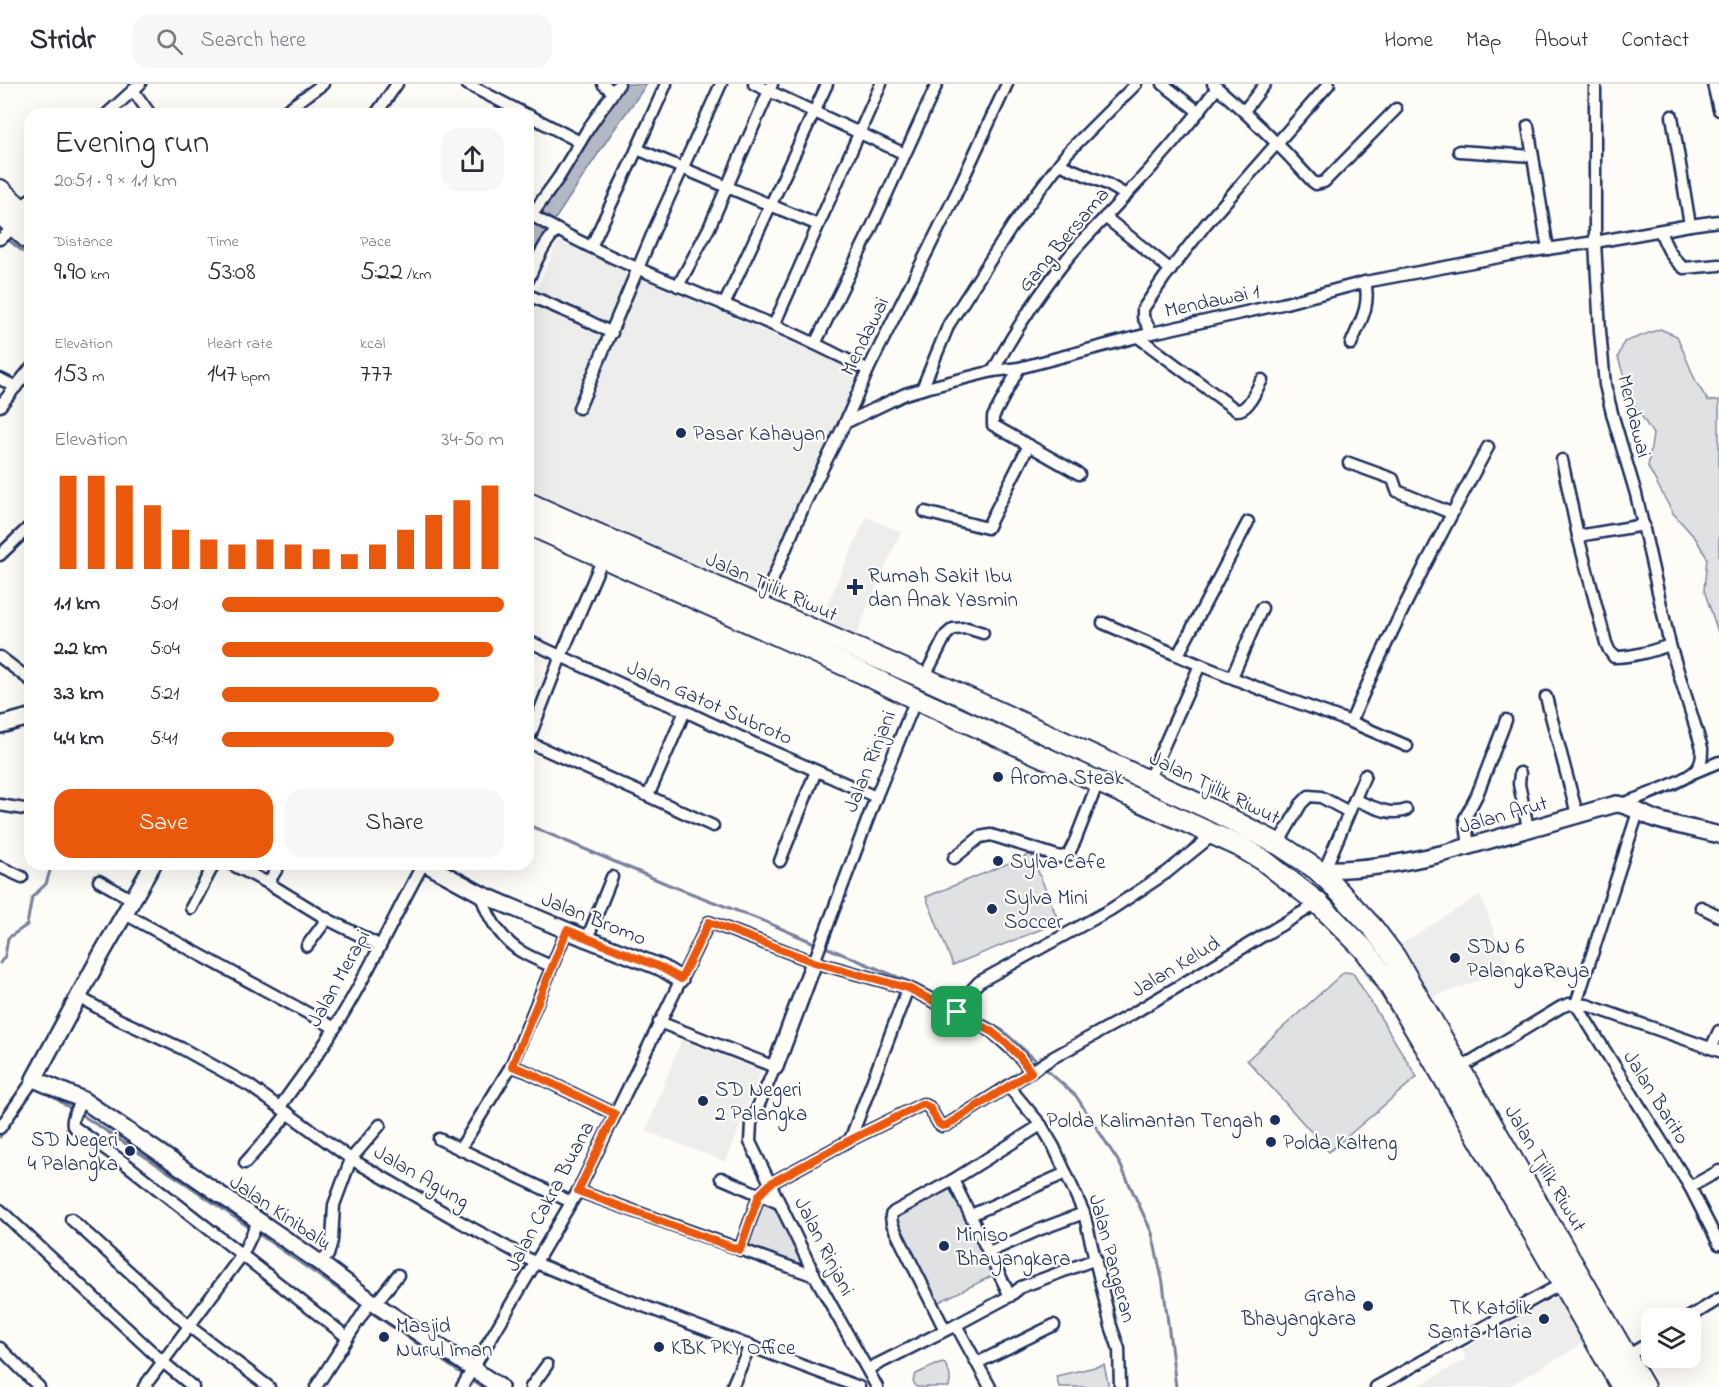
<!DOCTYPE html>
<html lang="en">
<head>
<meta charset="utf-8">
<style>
	:root { --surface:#fff; --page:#f7f7f7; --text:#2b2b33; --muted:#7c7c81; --line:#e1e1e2; --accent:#ea580c }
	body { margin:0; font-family:"Indie Flower",sans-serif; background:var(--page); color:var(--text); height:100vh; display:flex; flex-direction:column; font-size:22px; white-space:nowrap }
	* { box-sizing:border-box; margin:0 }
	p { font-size:20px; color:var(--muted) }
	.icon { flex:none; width:33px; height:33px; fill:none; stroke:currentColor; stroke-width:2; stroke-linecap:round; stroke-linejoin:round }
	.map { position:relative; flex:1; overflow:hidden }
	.sheet { position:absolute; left:24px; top:24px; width:510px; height:762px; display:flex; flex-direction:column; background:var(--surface); border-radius:18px; box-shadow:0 6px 24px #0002 }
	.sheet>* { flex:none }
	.fabs { position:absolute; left:1641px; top:1224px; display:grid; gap:12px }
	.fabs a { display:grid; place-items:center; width:60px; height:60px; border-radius:12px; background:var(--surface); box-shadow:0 6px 24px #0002; font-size:30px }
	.pin { position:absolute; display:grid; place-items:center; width:51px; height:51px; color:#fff; margin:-26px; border-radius:12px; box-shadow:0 3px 9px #0006 }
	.round { display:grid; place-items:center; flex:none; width:63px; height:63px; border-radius:18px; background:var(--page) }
	.overview { display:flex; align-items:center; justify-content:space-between; height:102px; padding:0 30px }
	h1 { font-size:33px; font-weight:600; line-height:45px }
	.figures { display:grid; grid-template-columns:repeat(3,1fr); gap:9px; height:102px; padding:6px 30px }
	.figures div { display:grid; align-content:center }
	.figures b { font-size:26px; font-weight:600 }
	.figures small { font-size:16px; font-weight:400 }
	.figures p { font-size:16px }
	.chart { height:168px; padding:12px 30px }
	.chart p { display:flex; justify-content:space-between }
	.chart svg { width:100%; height:108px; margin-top:6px; stroke:var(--accent); stroke-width:6 }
	.primary-button { display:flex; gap:12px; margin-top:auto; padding:12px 30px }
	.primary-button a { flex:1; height:69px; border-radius:18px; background:var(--accent); color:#fff; font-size:24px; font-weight:600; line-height:69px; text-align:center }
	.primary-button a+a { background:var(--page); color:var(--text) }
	ul { padding:0 30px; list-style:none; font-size:20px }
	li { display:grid; grid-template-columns:96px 72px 1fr; align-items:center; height:45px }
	li i { height:15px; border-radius:8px; background:var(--accent) }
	header { display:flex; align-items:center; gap:36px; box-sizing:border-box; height:84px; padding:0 30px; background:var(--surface); border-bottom:2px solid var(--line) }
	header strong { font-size:28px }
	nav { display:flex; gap:33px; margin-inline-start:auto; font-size:21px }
	.search { width:420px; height:54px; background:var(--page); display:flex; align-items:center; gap:15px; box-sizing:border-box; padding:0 21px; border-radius:18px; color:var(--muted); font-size:22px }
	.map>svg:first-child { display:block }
	.built { fill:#edeeec }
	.green { fill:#e0e1e3; stroke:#7e88a0; stroke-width:1.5 }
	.water { fill:#b3b8c5; stroke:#76819c; stroke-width:1.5 }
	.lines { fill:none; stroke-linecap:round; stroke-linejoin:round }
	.stream { stroke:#76819c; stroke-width:3 }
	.street-casing { stroke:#1b2f5e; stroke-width:15 }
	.secondary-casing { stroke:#1b2f5e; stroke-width:20 }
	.highway-casing { stroke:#1b2f5e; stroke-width:24 }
	.street { stroke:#fdfcf7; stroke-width:10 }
	.secondary { stroke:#fdfcf7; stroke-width:15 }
	.highway { stroke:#fdfcf7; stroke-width:20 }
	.route-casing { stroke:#fff; stroke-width:12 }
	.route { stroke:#ea580c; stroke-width:8 }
	.poi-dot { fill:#1b2f5e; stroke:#fdfcf7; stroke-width:2 }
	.labels { text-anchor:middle; stroke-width:4.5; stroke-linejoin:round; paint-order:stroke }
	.street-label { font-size:21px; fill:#1b2f5e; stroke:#fdfcf7 }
	.poi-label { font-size:21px; fill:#1b2f5e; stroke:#fdfcf7; text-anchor:start }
</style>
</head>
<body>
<header>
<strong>Stridr</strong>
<div class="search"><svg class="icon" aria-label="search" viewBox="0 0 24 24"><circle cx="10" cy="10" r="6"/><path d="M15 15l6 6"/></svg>Search here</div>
<nav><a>Home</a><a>Map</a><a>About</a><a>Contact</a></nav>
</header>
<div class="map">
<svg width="1719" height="1303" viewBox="0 0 1719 1303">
	<rect width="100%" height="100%" fill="#fdfcf7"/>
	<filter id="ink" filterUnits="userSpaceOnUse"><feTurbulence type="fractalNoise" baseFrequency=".0167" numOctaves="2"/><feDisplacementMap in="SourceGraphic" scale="12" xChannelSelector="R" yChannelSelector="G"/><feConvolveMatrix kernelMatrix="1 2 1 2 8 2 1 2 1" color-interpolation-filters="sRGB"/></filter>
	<g filter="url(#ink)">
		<g class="built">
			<polygon points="558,157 861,289 759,515 528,410 528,226"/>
			<polygon points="866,433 901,448 866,527 853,560 817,543"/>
			<polygon points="1480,811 1509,886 1431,914 1398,862"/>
			<polygon points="681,956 761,987 726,1078 646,1047"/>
			<polygon points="1558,1212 1585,1259 1507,1303 1416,1303 1466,1275 1462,1266"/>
		</g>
		<g class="green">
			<polygon points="1660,245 1677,252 1696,298 1708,317 1719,316 1719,551 1704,506 1707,474 1696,455 1673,429 1648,383 1653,350 1630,314 1618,273 1624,258"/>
			<polygon points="1031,770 1059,838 953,881 926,813"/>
			<polygon points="1344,888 1353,889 1417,993 1329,1068 1247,976"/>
			<polygon points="952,1104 996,1190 935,1220 892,1133"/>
			<polygon points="765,1119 774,1121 804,1182 800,1184 750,1166 749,1157 763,1120"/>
			<path d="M943,1279l2,1c4,8 7,14 4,23h-33l-3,-6 3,-7c10,-4 17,-9 27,-11z"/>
			<polygon points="1104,1281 1109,1303 1059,1303 1056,1292"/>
		</g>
		<polygon class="water" points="625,0 647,0 613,47 544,152 528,179 528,147"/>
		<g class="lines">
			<g class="stream">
				<polyline points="6,154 30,173"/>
				<polyline points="844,591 862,600"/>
				<polyline points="0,633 30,624"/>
				<polyline points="0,650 27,641"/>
				<polyline points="528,741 667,800 766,838 817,860"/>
				<polyline points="823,862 919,902 957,921"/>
				<polyline points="0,879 5,872 8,854 27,841 32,813 46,800 52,780"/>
				<polyline points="1361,879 1407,951"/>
				<polyline points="963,924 1002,946 1076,1012 1120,1080 1152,1149 1163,1199 1176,1303"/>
				<polyline points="46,1008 73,1026"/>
				<polyline points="79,1029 188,1101 364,1223"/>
				<polyline points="0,1053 4,1046"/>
				<polyline points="369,1227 465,1292"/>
				<polyline points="471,1296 482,1303"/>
			</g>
			<defs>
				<g id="street">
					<polyline points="467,0 525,30"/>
					<polyline points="603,0 613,8"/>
					<polyline points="754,0 905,70"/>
					<polyline points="1163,0 1199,28"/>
					<path d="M1213,0c36,31 67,61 99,97l4,3 8,-2 72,-73"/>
					<path d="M1595,0v158l5,89 5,54 8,32 23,77 34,151 32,103c0,8 0,16 -6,22 -10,11 -58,28 -74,34"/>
					<polyline points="1713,0 1719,26"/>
					<polyline points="133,6 150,30"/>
					<polyline points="1244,27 1265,0"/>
					<polyline points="107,30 140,0"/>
					<polyline points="281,30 323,0"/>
					<polyline points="376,30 397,0"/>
					<polyline points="528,31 580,58"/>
					<polyline points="1528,42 1548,165"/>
					<polyline points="637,65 818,141"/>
					<polyline points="1459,67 1532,72"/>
					<polyline points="1059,80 1107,100 1126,111"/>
					<path d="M528,129c77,47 163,76 245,112 32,13 64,30 95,45"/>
					<polyline points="1105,133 1171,186"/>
					<polyline points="528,136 559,93 588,45 619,0"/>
					<polyline points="1690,141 1719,137"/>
					<path d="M1660,147c6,15 11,27 24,37l35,-3"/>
					<path d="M0,155c12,-7 13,-17 20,-28 3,-4 7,-8 10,-12"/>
					<polyline points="591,163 637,65 666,0"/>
					<path d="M528,196c8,-18 15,-36 29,-50"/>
					<polyline points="678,202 709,144 772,0"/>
					<polyline points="528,211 586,236 612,249"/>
					<polyline points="724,221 827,0"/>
					<polyline points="774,241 881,0"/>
					<polyline points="1152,249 1143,233 1143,225 1164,194 1206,140 1329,0"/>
					<path d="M1138,253l98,73c13,1 19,-19 26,-30"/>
					<polyline points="815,260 870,147 937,0"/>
					<path d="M1351,260c9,-22 20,-38 14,-62"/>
					<polyline points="1019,284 993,333 993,341 1079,390"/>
					<path d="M993,287c21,-39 45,-76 73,-111 18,-22 40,-43 59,-64 33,-34 64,-71 92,-108"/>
					<polyline points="0,295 16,303"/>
					<polyline points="922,305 949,240 1013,141 1068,68 1136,0"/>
					<polyline points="0,322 30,285"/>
					<polyline points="579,324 655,144 721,0"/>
					<polyline points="845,339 905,310 922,305 993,287 1019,284 1152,249 1282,220 1365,198 1526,168 1595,158 1690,141 1672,32"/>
					<path d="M1562,376l16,76 28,107 3,7 5,7c19,0 38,-6 56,-12"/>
					<polyline points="1349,379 1393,395 1397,407 1451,429"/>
					<polyline points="925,428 987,444 1029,361"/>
					<polyline points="1578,452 1644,441"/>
					<polyline points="0,471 30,442"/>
					<polyline points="761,523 805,419 845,339 868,286 955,112 1007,0"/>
					<polyline points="1103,539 1200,581 1268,608 1351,638 1407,662"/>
					<polyline points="528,557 645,611 685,627 753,659 876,713"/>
					<polyline points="1178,571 1248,438"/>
					<polyline points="0,573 30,596"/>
					<polyline points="1232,593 1262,524"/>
					<polyline points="924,594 946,551 953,545 967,544 983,549"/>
					<polyline points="1546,613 1577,730"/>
					<path d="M1351,638c40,-94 88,-185 137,-275"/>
					<polyline points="528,657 561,572 603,474"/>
					<polyline points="528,658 648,712 685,627"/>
					<polyline points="1695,688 1719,678"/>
					<polyline points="1520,689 1519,700 1528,744"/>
					<polyline points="1148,697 1200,581"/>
					<polyline points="648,712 713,742"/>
					<path d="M1355,716c15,5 35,17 51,10"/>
					<polyline points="0,721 30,726"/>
					<polyline points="1278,760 1301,720 1309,712 1321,713 1349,728"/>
					<polyline points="1469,762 1465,734 1477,711 1506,636"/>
					<polyline points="954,774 980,753 991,751 1060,773 1068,771 1075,757 1098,698"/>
					<polyline points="780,777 816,687"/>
					<polyline points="231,780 268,799 327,835 379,861"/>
					<polyline points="0,783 22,793"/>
					<polyline points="1325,785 1365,691"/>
					<polyline points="99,797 133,816"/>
					<polyline points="268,799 280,780"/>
					<path d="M481,810c5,20 18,42 36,55 10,7 23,12 34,17"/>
					<polyline points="1701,823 1719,832"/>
					<polyline points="191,824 214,780"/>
					<polyline points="125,830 335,944"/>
					<polyline points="587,855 612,793"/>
					<polyline points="307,862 327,835"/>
					<polyline points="814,878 876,713 916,615"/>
					<polyline points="77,912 118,935 183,965 250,1002 351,1075 457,1136 536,1179 601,1206 859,1303"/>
					<polyline points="1576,920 1690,1103 1719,1160"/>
					<polyline points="1576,920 1638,728"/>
					<polyline points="957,928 966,912 979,898 1110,826 1166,789 1213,751"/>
					<polyline points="659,938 775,983 751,1039 750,1058 815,1192 877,1303"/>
					<polyline points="1711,964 1719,947"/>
					<polyline points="511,982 528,988 615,1030"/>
					<polyline points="1460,984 1561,923 1569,920 1587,921 1719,967"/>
					<polyline points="1009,1003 1041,1041 1054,1063 1084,1129 1111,1242 1119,1265 1120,1303"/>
					<path d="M83,1016c-5,8 -12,16 -10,26l49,35 225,176"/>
					<path d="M280,1023c18,-27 39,-52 55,-80 33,-52 58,-109 88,-163"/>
					<polyline points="0,1044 34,995"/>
					<polyline points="439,1055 571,1118"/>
					<polyline points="850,1056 908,904"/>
					<polyline points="460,1065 511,982 567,846"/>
					<polyline points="245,1079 277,1043 288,1029"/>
					<polyline points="721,1094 779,1119"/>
					<polyline points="953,1096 1010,1212"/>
					<polyline points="1690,1103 1719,1087"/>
					<polyline points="578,1107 815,1192"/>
					<polyline points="0,1126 164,1279 193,1303"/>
					<polyline points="971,1131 1066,1089"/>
					<polyline points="71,1135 190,1243 269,1303"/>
					<polyline points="740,1166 759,1111 771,1099 850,1056 923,1020 929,1023 939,1040 942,1042 947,1041 1054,973 1132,930 1318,819"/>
					<polyline points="989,1168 1041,1145 1084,1129"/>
					<polyline points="320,1179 328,1171 332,1157 334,1121 351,1075 380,1041"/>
					<polyline points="375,1220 398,1191"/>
					<polyline points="1688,1234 1719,1215"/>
					<polyline points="956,1241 990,1303"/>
					<polyline points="945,1246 892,1140 891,1131 894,1128 953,1096 1041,1041"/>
					<polyline points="0,1264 39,1303"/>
					<polyline points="1624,1274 1652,1257"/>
					<polyline points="977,1279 1054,1241"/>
					<polyline points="868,1285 956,1241 1010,1212 1021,1203 1096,1175"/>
					<polyline points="144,1303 242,1171 258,1138"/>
					<polyline points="316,1303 371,1217"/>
					<polyline points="462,1303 578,1107 709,838 814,878 908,904 991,947 1019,972 1031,988"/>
					<polyline points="531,1303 547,1281"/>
					<polyline points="732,1303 750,1261"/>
					<polyline points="1376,1303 1563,1199"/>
				</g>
				<g id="secondary">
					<polyline points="0,641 30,633"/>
					<polyline points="153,780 102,869 34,995 83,1016 320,1179 375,1220 500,1303"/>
					<polyline points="426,780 481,810 587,855 662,884 680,895"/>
					<path d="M1316,785c44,2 87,-6 129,-16l171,-49c11,0 28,11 39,15 21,7 43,10 64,16"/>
					<polyline points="775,983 814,878"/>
				</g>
				<g id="highway">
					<polyline points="0,106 30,134"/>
					<polyline points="0,129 30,156"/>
					<polyline points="528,419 761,523 924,594 1214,727 1278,760 1316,785 1331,799 1373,844 1395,873 1644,1303"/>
					<polyline points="528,440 860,588 916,615 1239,762 1263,776 1318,819 1363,864 1380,886 1437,982 1622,1303"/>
				</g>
			</defs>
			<use href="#street" class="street-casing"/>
			<use href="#secondary" class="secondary-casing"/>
			<use href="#highway" class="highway-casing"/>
			<use href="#street" class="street"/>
			<use href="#secondary" class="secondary"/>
			<use href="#highway" class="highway"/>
		</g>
	</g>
	<g class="lines" filter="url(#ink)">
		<defs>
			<polygon id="route" points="709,838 814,878 908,904 991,947 1007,960 1019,972 1031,988 947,1041 942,1042 939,1040 929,1023 923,1020 850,1056 771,1099 759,1111 740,1166 578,1107 615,1030 528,988 512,982 567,846 662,884 681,895"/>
		</defs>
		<use href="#route" class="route-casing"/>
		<use href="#route" class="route"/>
	</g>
	<g class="poi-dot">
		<circle cx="681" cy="349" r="6"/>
		<path d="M852 494h6v6h6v6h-6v6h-6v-6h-6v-6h6z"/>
		<circle cx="998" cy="693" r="6"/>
		<circle cx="998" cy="777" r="6"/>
		<circle cx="992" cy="825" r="6"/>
		<circle cx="1455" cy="874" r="6"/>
		<circle cx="703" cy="1017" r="6"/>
		<circle cx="1275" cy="1036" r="6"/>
		<circle cx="1271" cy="1058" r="6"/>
		<circle cx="130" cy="1067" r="6"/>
		<circle cx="944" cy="1162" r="6"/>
		<circle cx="1368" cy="1222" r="6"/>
		<circle cx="1544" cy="1235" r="6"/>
		<circle cx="384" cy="1253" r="6"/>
		<circle cx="659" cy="1263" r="6"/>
	</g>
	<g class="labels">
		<g class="street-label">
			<text transform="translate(1063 155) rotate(-50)" y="7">Gang Bersama</text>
			<text transform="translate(1212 216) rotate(-12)" y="7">Mendawai 1</text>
			<text transform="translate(864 252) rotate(-64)" y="7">Mendawai</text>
			<text transform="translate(1635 332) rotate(76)" y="7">Mendawai</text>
			<text transform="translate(772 502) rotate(24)" y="7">Jalan Tjilik Riwut</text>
			<text transform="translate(710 618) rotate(24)" y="7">Jalan Gatot Subroto</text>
			<text transform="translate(869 677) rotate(-68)" y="7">Jalan Rinjani</text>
			<text transform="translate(1215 703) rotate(26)" y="7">Jalan Tjilik Riwut</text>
			<text transform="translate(1503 730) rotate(-16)" y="7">Jalan Arut</text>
			<text transform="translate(594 834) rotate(22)" y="7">Jalan Bromo</text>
			<text transform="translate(1175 882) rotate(-31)" y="7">Jalan Kelud</text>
			<text transform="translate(338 894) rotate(-61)" y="7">Jalan Merapi</text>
			<text transform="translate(1657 1013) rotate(58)" y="7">Jalan Barito</text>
			<text transform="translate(1546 1084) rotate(60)" y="7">Jalan Tjilik Riwut</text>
			<text transform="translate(422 1092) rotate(30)" y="7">Jalan Agung</text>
			<text transform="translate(549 1112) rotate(-62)" y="7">Jalan Cakra Buana</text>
			<text transform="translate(281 1128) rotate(34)" y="7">Jalan Kinibalu</text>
			<text transform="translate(825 1162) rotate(63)" y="7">Jalan Rinjani</text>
			<text transform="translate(1113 1174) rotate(75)" y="7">Jalan Pangeran</text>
		</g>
		<g class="poi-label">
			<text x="693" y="356">Pasar Kahayan</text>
			<text x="868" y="498">Rumah Sakit Ibu<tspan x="868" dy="24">dan Anak Yasmin</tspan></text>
			<text x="1010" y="700">Aroma Steak</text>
			<text x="1010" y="784">Sylva Cafe</text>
			<text x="1004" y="820">Sylva Mini<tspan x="1004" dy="24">Soccer</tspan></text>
			<text x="1467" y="869">SDN 6<tspan x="1467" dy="24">PalangkaRaya</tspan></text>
			<text x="715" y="1012">SD Negeri<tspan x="715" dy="24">2 Palangka</tspan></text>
			<text x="1263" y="1043" text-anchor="end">Polda Kalimantan Tengah</text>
			<text x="118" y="1062" text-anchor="end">SD Negeri<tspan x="118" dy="24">4 Palangka</tspan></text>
			<text x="1283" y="1065">Polda Kalteng</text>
			<text x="956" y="1157">Miniso<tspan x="956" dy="24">Bhayangkara</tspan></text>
			<text x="1356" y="1217" text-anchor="end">Graha<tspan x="1356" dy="24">Bhayangkara</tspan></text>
			<text x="1532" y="1230" text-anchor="end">TK Katolik<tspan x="1532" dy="24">Santa Maria</tspan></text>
			<text x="396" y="1248">Masjid<tspan x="396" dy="24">Nurul Iman</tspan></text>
			<text x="671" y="1270">KBK PKY Office</text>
		</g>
	</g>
</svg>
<div class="fabs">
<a><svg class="icon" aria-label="layers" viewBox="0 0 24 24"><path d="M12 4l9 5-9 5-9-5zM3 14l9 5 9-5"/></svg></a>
</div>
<div class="pin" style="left:957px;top:928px;background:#1e9e55"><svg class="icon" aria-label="arrive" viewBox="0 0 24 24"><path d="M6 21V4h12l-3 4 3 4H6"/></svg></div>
<section class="sheet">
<div class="overview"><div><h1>Evening run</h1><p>20:51 · 9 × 1.1 km</p></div><a class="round"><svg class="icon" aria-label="share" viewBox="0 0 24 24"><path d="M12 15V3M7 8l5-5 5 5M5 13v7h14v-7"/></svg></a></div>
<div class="figures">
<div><p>Distance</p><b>9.90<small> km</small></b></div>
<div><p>Time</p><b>53:08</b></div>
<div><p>Pace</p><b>5:22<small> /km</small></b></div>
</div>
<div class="figures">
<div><p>Elevation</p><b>153<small> m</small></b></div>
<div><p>Heart rate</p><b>147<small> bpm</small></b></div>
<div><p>kcal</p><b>777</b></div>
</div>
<div class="chart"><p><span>Elevation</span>34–50 m</p>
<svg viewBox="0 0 160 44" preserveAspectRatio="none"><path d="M5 44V6M15 44V6M25 44V10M35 44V18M45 44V28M55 44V32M65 44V34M75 44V32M85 44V34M95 44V36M105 44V38M115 44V34M125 44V28M135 44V22M145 44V16M155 44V10"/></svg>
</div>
<ul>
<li><b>1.1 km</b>5:01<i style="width:100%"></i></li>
<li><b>2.2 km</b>5:04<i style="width:96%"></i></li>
<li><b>3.3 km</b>5:21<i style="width:77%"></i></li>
<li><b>4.4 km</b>5:41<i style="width:61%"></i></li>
</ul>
<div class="primary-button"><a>Save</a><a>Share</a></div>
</section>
</div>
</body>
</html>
